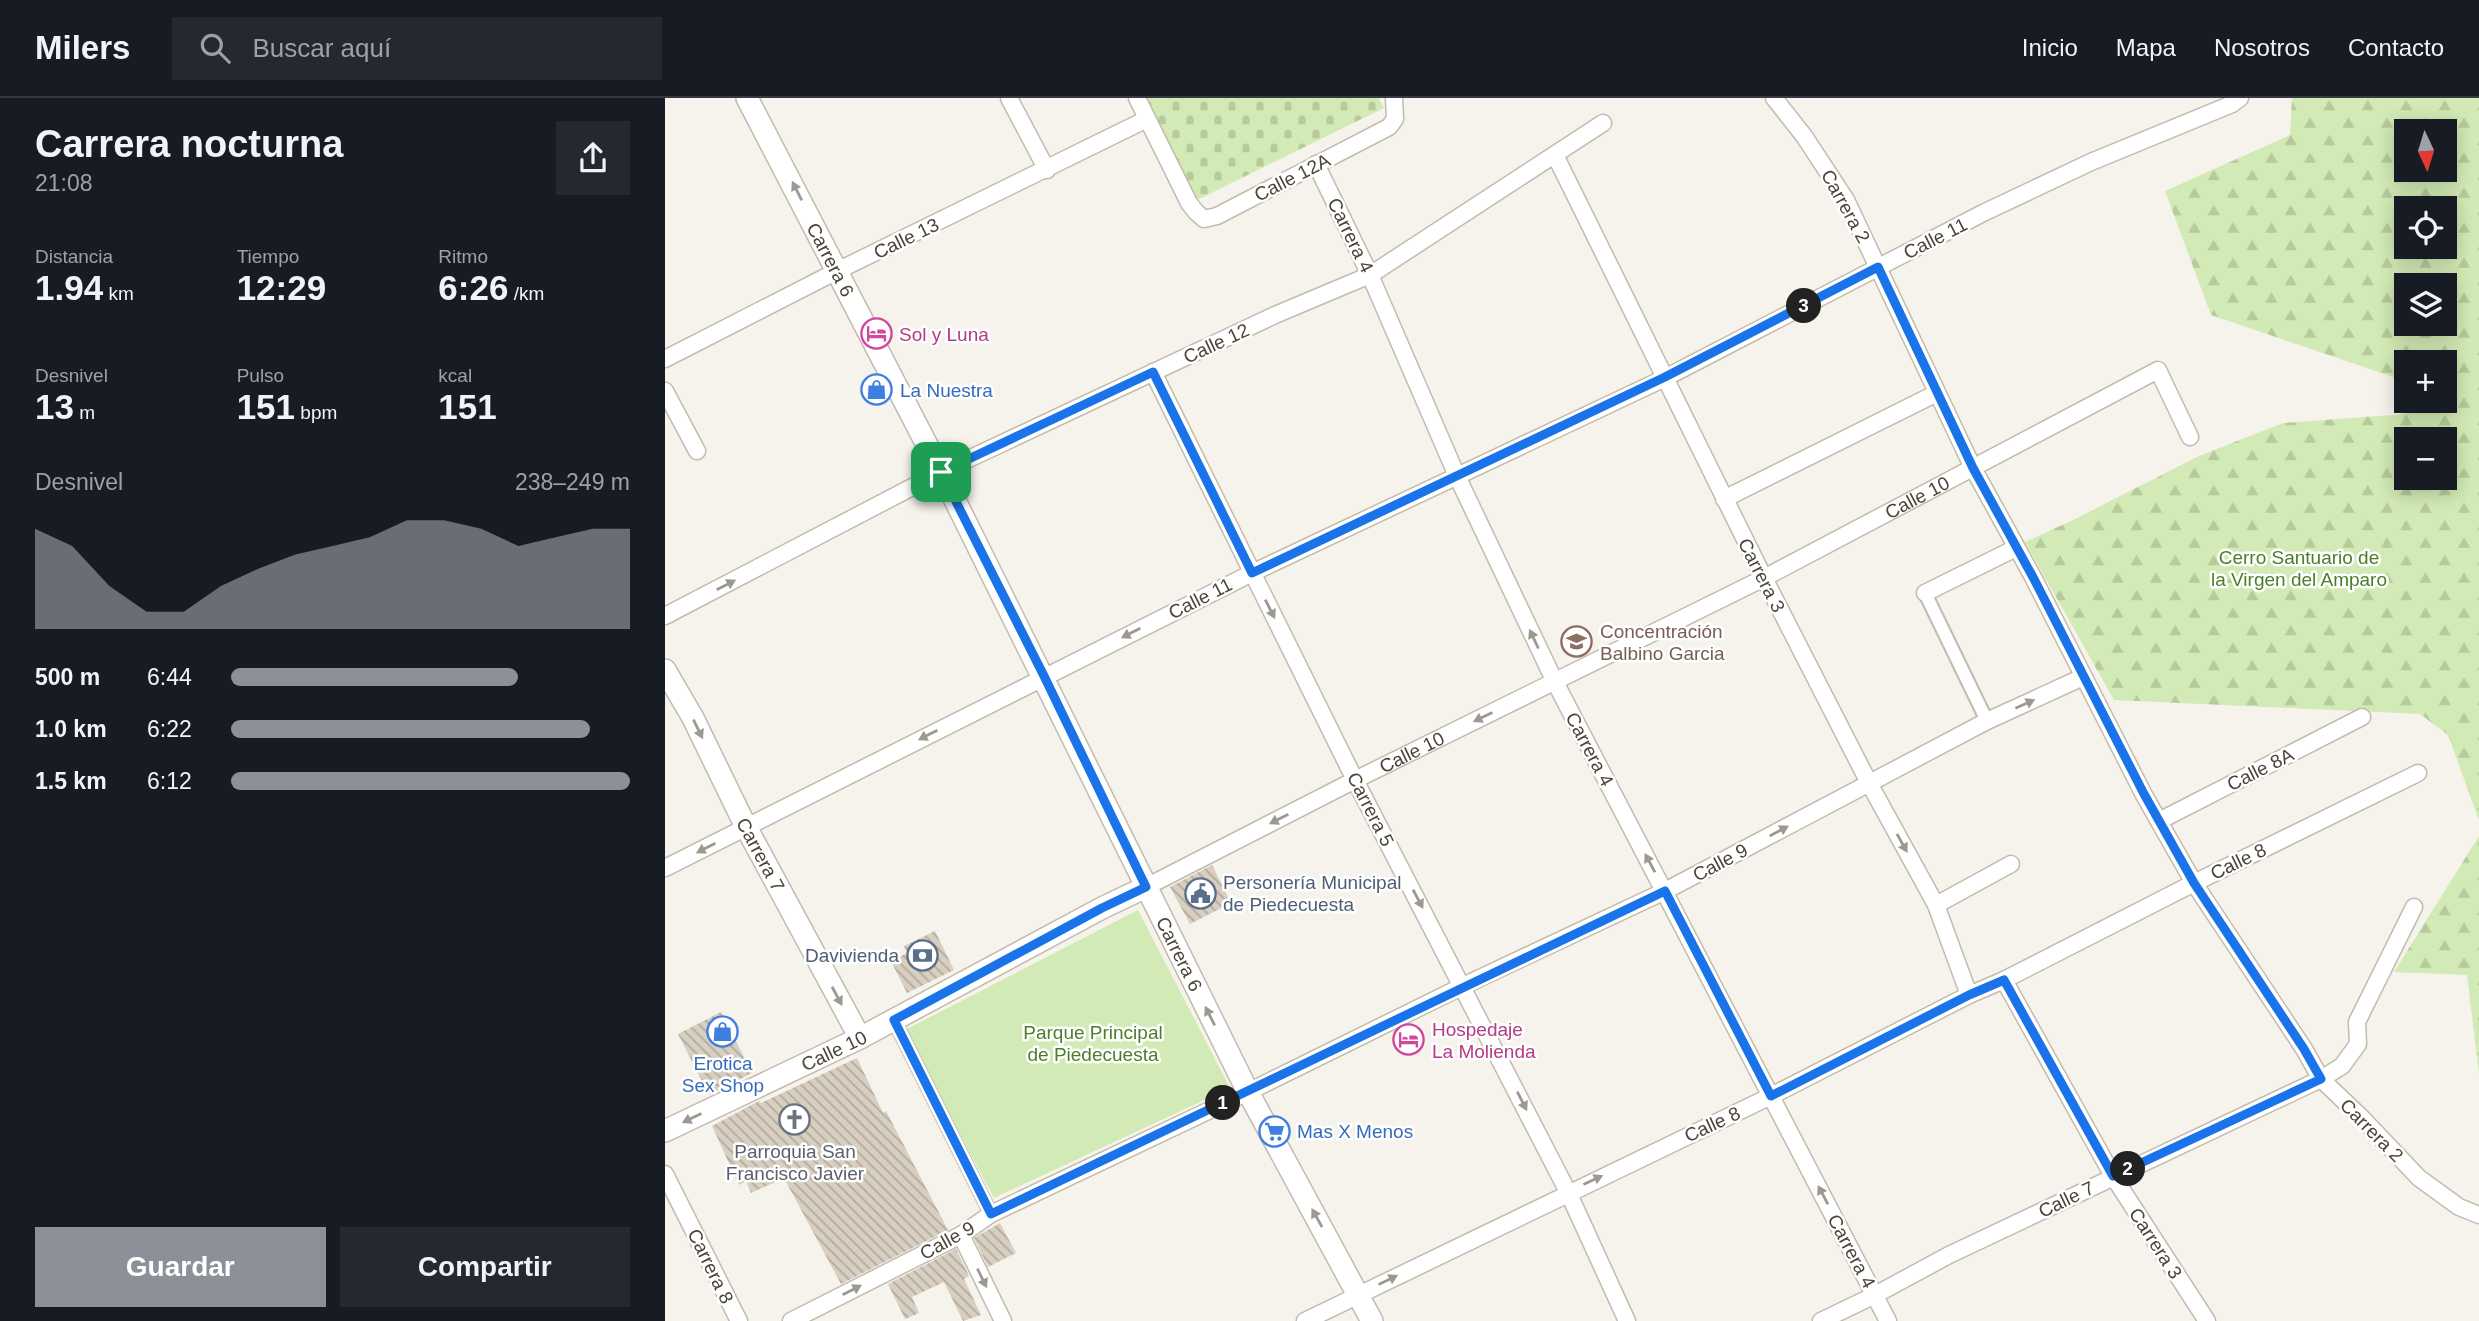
<!DOCTYPE html>
<html lang="es">
<head>
<meta charset="utf-8">
<style>
	:root { --surface:#171b24; --page:#242831; --text:#f1f3f6; --muted:#9ea1a6; --line:#363941; --accent:#8c9099 }
	body { margin:0; font-family:Helvetica,sans-serif; background:var(--page); color:var(--text); height:100vh; display:flex; flex-direction:column; font-size:26px; white-space:nowrap }
	* { box-sizing:border-box; margin:0 }
	p { font-size:23px; color:var(--muted) }
	.icon { flex:none; width:38px; height:38px; fill:none; stroke:currentColor; stroke-width:2; stroke-linecap:round; stroke-linejoin:round }
	.map { position:relative; flex:1; overflow:hidden }
	.drawer { display:flex; flex-direction:column; background:var(--surface); width:665px }
	.drawer>* { flex:none }
	.needle { width:46px; rotate:176deg }
	.fabs { position:absolute; left:1729px; top:21px; display:grid; gap:14px }
	.fabs a { display:grid; place-items:center; width:63px; height:63px; border-radius:0px; background:var(--surface); box-shadow:0 4px 18px #0003; font-size:35px }
	.pin { position:absolute; display:grid; place-items:center; width:60px; height:60px; color:#fff; margin:-30px; border-radius:14px; box-shadow:0 4px 10px #0006 }
	.km { position:absolute; width:35px; height:35px; margin:-18px; border-radius:50%; background:#222; color:#fff; font-size:19px; line-height:35px; text-align:center }
	.round { display:grid; place-items:center; flex:none; width:74px; height:74px; border-radius:0px; background:var(--page) }
	.head { display:flex; align-items:center; justify-content:space-between; height:119px; padding:0 35px }
	h1 { font-size:38px; font-weight:600; line-height:52px }
	.metrics { display:grid; grid-template-columns:repeat(3,1fr); gap:10px; height:119px; padding:7px 35px }
	.metrics div { display:grid; align-content:center }
	.metrics b { font-size:35px; font-weight:600 }
	.metrics small { font-size:19px; font-weight:400 }
	.metrics p { font-size:19px }
	.chart { height:196px; padding:14px 35px }
	.chart p { display:flex; justify-content:space-between }
	.chart svg { width:100%; height:126px; margin-top:7px; fill:var(--accent); opacity:.7 }
	.cta { display:flex; gap:14px; margin-top:auto; padding:14px 35px }
	.cta a { flex:1; height:80px; border-radius:0px; background:var(--accent); color:#fff; font-size:28px; font-weight:600; line-height:80px; text-align:center }
	.cta a+a { background:var(--page); color:var(--text) }
	ul { padding:0 35px; list-style:none; font-size:23px }
	li { display:grid; grid-template-columns:112px 84px 1fr; align-items:center; height:52px }
	li i { height:18px; border-radius:9px; background:var(--accent) }
	header { display:flex; align-items:center; gap:42px; box-sizing:border-box; height:98px; padding:0 35px; background:var(--surface); border-bottom:2px solid var(--line) }
	header strong { font-size:33px }
	nav { display:flex; gap:38px; margin-inline-start:auto; font-size:24px }
	.search { width:490px; height:63px; background:var(--page); display:flex; align-items:center; gap:18px; box-sizing:border-box; padding:0 24px; border-radius:0px; color:var(--muted); font-size:26px }
	main { display:flex; flex:1; min-height:0 }
	.map>svg:first-child { display:block }
	.forest { fill:url(#forest-firs); fill-rule:evenodd }
	.cemetery { fill:url(#cemetery-stones) }
	.green { fill:#d2eab5 }
	.building { fill:url(#building-back-hatch) }
	.lines { fill:none; stroke-linecap:round; stroke-linejoin:round }
	.pedestrian-casing { stroke:#c2bbae; stroke-width:16 }
	.minor-casing { stroke:#c2bbae; stroke-width:19 }
	.tertiary-casing { stroke:#c2bbae; stroke-width:24 }
	.pedestrian { stroke:#fff; stroke-width:12 }
	.minor { stroke:#fff; stroke-width:16 }
	.tertiary { stroke:#fff; stroke-width:21 }
	.oneway { fill:#9c9892 }
	.route-casing { stroke:#fff; stroke-width:14 }
	.route { stroke:#1a73e8; stroke-width:9 }
	.labels { text-anchor:middle; stroke-width:5; stroke-linejoin:round; paint-order:stroke }
	.street-label { font-size:19px; fill:#4b4439; stroke:#fff }
	.hotel-label { font-size:19px; fill:#b23c85; stroke:#fff; text-anchor:start }
	.shop-label { font-size:19px; fill:#366cbe; stroke:#fff; text-anchor:start }
	.park-label { font-size:19px; fill:#4a7f2a; stroke:#fff }
	.education-label { font-size:19px; fill:#785e54; stroke:#fff; text-anchor:start }
	.service-label { font-size:19px; fill:#4e5e75; stroke:#fff; text-anchor:start }
	.worship-label { font-size:19px; fill:#5b616d; stroke:#fff }
</style>
</head>
<body>
<header>
<strong>Milers</strong>
<div class="search"><svg class="icon" aria-label="search" viewBox="0 0 24 24"><circle cx="10" cy="10" r="6"/><path d="M15 15l6 6"/></svg>Buscar aquí</div>
<nav><a>Inicio</a><a>Mapa</a><a>Nosotros</a><a>Contacto</a></nav>
</header>
<main>
<section class="drawer">
<div class="head"><div><h1>Carrera nocturna</h1><p>21:08</p></div><a class="round"><svg class="icon" aria-label="share" viewBox="0 0 24 24"><path d="M12 15V3M7 8l5-5 5 5M5 13v7h14v-7"/></svg></a></div>
<div class="metrics">
<div><p>Distancia</p><b>1.94<small> km</small></b></div>
<div><p>Tiempo</p><b>12:29</b></div>
<div><p>Ritmo</p><b>6:26<small> /km</small></b></div>
</div>
<div class="metrics">
<div><p>Desnivel</p><b>13<small> m</small></b></div>
<div><p>Pulso</p><b>151<small> bpm</small></b></div>
<div><p>kcal</p><b>151</b></div>
</div>
<div class="chart"><p><span>Desnivel</span>238–249 m</p>
<svg viewBox="0 0 160 44" preserveAspectRatio="none"><path d="M0 44V9L10 15L20 29L30 38L40 38L50 29L60 23L70 18L80 15L90 12L100 6L110 6L120 9L130 15L140 12L150 9L160 9V44z"/></svg>
</div>
<ul>
<li><b>500 m</b>6:44<i style="width:72%"></i></li>
<li><b>1.0 km</b>6:22<i style="width:90%"></i></li>
<li><b>1.5 km</b>6:12<i style="width:100%"></i></li>
</ul>
<div class="cta"><a>Guardar</a><a>Compartir</a></div>
</section>
<div class="map">
<svg width="1814" height="1223" viewBox="0 0 1814 1223">
	<defs>
		<pattern id="forest-firs" width="22" height="20" patternUnits="userSpaceOnUse" patternTransform="scale(1.75)"><rect width="22" height="20" fill="#d2eab5"/><path d="M5 1l3.5 6h-7zM16 11l3.5 6h-7z" fill="#b6ca9c"/></pattern>
		<pattern id="cemetery-stones" width="16" height="16" patternUnits="userSpaceOnUse" patternTransform="scale(1.75)"><rect width="16" height="16" fill="#d2eab5"/><path d="M2 7V4a2 2 0 0 1 4 0v3zM10 15v-3a2 2 0 0 1 4 0v3z" fill="#b6ca9c"/></pattern>
		<pattern id="building-back-hatch" width="6" height="6" patternUnits="userSpaceOnUse" patternTransform="scale(1.75)"><rect width="6" height="6" fill="#d8cfc1"/><path d="M-1 5l2 2M0 0l6 6M5-1l2 2" fill="none" stroke="#b1aa9e"/></pattern>
	</defs>
	<rect width="100%" height="100%" fill="#f6f3ec"/>
	<g class="forest">
		<path d="M1627,0h187v722l-31,-85 -28,-21 -306,-14 -89,-158 46,-21 128,-65 84,-33 123,-9 -10,-36 -185,-63 -46,-124 125,-56zM1741,33h39v39h-39zM1741,110h39v39h-39zM1741,187h39v39h-39zM1741,264h39v39h-39zM1741,341h39v39h-39z"/>
		<polygon points="1814,738 1814,976 1802,877 1729,874"/>
	</g>
	<polygon class="cemetery" points="480,0 714,0 719,10 532,102"/>
	<polygon class="green" points="473,812 565,990 329,1100 240,932"/>
	<g class="building">
		<polygon points="547,767 566,805 525,826 505,789"/>
		<polygon points="270,833 289,872 242,895 226,863 242,855 239,848"/>
		<polygon points="56,914 87,975 44,997 13,936"/>
		<polygon points="192,960 218,1015 221,1013 283,1132 176,1186 119,1080 86,1095 81,1083 74,1087 47,1028 94,1003 96,1005"/>
		<polygon points="335,1125 351,1155 323,1169 309,1140"/>
		<polygon points="291,1151 304,1178 299,1181 316,1217 298,1223 279,1184 247,1199 254,1215 240,1221 223,1186"/>
	</g>
	<g class="lines">
		<defs>
			<g id="pedestrian">
				<polyline points="1260,495 1322,623"/>
				<polyline points="229,922 326,1116"/>
			</g>
			<g id="minor">
				<polyline points="344,0 382,72"/>
				<polyline points="472,0 524,105 531,114 539,121 552,118 724,29 730,21 729,0"/>
				<polyline points="1109,0 1139,38 1181,102 1308,370 1369,481 1479,697 1529,785 1639,951 1656,981 1697,1020 1754,1080 1794,1109 1814,1117"/>
				<polyline points="890,57 1099,480 1204,685 1271,807 1304,897"/>
				<polyline points="651,66 705,177 792,378 890,584 1223,1223"/>
				<polyline points="0,261 172,173 482,21"/>
				<polyline points="488,274 690,682 903,1094 962,1223"/>
				<polyline points="0,293 32,353"/>
				<polyline points="1059,401 1272,295"/>
				<polyline points="1260,495 1351,450"/>
				<polyline points="0,518 276,374 610,217 705,177 938,25"/>
				<polyline points="1494,723 1697,619"/>
				<polyline points="0,770 587,475 1000,280 1318,115 1426,64 1567,6 1575,0"/>
				<path id="s1" d="M481,789l209,-107 409,-202 394,-208 32,67"/>
				<polyline points="1271,807 1346,766"/>
				<polyline points="1339,882 1448,1078 1542,1223"/>
				<polyline points="0,1076 74,1223"/>
				<polyline points="296,1137 338,1223"/>
				<polyline points="126,1223 296,1137 326,1116 583,994 798,888 1000,793 1322,623 1418,579"/>
				<polyline points="640,1223 1106,998 1304,897 1339,882 1529,785 1753,675"/>
				<polyline points="1156,1223 1210,1197 1284,1157 1656,981 1677,968 1693,946 1692,924 1749,809"/>
			</g>
			<g id="tertiary">
				<path id="s2" d="M82,0l194,374 307,620 124,229"/>
				<path id="s3" d="M0,572l28,48 53,109 114,211"/>
				<path id="s4" d="M0,1033l195,-93 242,-130 44,-21"/>
			</g>
		</defs>
		<use href="#pedestrian" class="pedestrian-casing"/>
		<use href="#minor" class="minor-casing"/>
		<use href="#tertiary" class="tertiary-casing"/>
		<use href="#pedestrian" class="pedestrian"/>
		<use href="#minor" class="minor"/>
		<use href="#tertiary" class="tertiary"/>
	</g>
	<defs><path id="oneway-solid" d="M-6-.8H1V-3.2L6.5 0L1 3.2V.8H-6Z" transform="scale(1.75)"/></defs>
	<g class="oneway">
		<use href="#oneway-solid" transform="translate(132 93) rotate(-117)"/>
		<use href="#oneway-solid" transform="translate(61 487) rotate(-27)"/>
		<use href="#oneway-solid" transform="translate(605 511) rotate(63)"/>
		<use href="#oneway-solid" transform="translate(466 535) rotate(153)"/>
		<use href="#oneway-solid" transform="translate(869 541) rotate(-115)"/>
		<use href="#oneway-solid" transform="translate(1360 606) rotate(-24)"/>
		<use href="#oneway-solid" transform="translate(818 619) rotate(154)"/>
		<use href="#oneway-solid" transform="translate(33 631) rotate(64)"/>
		<use href="#oneway-solid" transform="translate(263 637) rotate(153)"/>
		<use href="#oneway-solid" transform="translate(614 721) rotate(153)"/>
		<use href="#oneway-solid" transform="translate(1114 733) rotate(-28)"/>
		<use href="#oneway-solid" transform="translate(1237 745) rotate(61)"/>
		<use href="#oneway-solid" transform="translate(41 750) rotate(153)"/>
		<use href="#oneway-solid" transform="translate(985 765) rotate(-118)"/>
		<use href="#oneway-solid" transform="translate(753 801) rotate(62)"/>
		<use href="#oneway-solid" transform="translate(172 898) rotate(62)"/>
		<use href="#oneway-solid" transform="translate(545 918) rotate(-117)"/>
		<use href="#oneway-solid" transform="translate(857 1003) rotate(63)"/>
		<use href="#oneway-solid" transform="translate(27 1020) rotate(154)"/>
		<use href="#oneway-solid" transform="translate(928 1082) rotate(-25)"/>
		<use href="#oneway-solid" transform="translate(1158 1097) rotate(-118)"/>
		<use href="#oneway-solid" transform="translate(652 1120) rotate(-119)"/>
		<use href="#oneway-solid" transform="translate(317 1180) rotate(64)"/>
		<use href="#oneway-solid" transform="translate(723 1182) rotate(-26)"/>
		<use href="#oneway-solid" transform="translate(187 1192) rotate(-27)"/>
	</g>
	<g class="lines">
		<defs>
			<path id="route" d="M1213,169l95,201 61,111 110,215 50,89 110,166 17,30 -208,97 -109,-196 -35,15 -198,101 -106,-205c-226,106 -449,216 -674,323l-97,-194 208,-112 44,-21 -102,-211 -103,-204 212,-100 99,201 413,-196z"/>
		</defs>
		<use href="#route" class="route-casing"/>
		<use href="#route" class="route"/>
	</g>
	<defs>
		<symbol id="hotel-ring" viewBox="-11 -11 22 22"><circle r="9.5" fill="#fff" stroke="#d1479c" stroke-width="1.5"/><path d="M-6-4.5h1.5V1H6V5H4.5V3h-9V5H-6ZM-4 0a1.8 1.8 0 1 1 3.6 0ZM.5 0V-2.5h3Q6-2.5 6 0Z" fill="#d1479c"/></symbol>
		<symbol id="shop-ring" viewBox="-11 -11 22 22"><circle r="9.5" fill="#fff" stroke="#3f7fe0" stroke-width="1.5"/><path d="M-5-2.5h2.3a2.7 3.5 0 0 1 5.4 0H5L5.5 6h-11ZM-1.5-2.5h3a1.5 2.3 0 0 0-3 0Z" fill="#3f7fe0"/></symbol>
		<symbol id="school-ring" viewBox="-11 -11 22 22"><circle r="9.5" fill="#fff" stroke="#8d6e63" stroke-width="1.5"/><path d="M0-5L7-2L0 1L-7-2ZM-4 1L0 2.5L4 1V4Q0 6-4 4Z" fill="#8d6e63"/></symbol>
		<symbol id="civic-ring" viewBox="-11 -11 22 22"><circle r="9.5" fill="#fff" stroke="#5c6f8a" stroke-width="1.5"/><path d="M-.6-6.5H3V-4.5H.6V-3L4-1V1h2V6H-6V1h2V-1L-.6-3ZM-1.2 2.5V6h2.4V2.5Z" fill="#5c6f8a"/></symbol>
		<symbol id="bank-ring" viewBox="-11 -11 22 22"><circle r="9.5" fill="#fff" stroke="#5c6f8a" stroke-width="1.5"/><path d="M-6-4H6V4H-6ZM0-2.3a2.3 2.3 0 1 0 0 4.6a2.3 2.3 0 1 0 0-4.6Z" fill="#5c6f8a"/></symbol>
		<symbol id="church-ring" viewBox="-11 -11 22 22"><circle r="9.5" fill="#fff" stroke="#6b7280" stroke-width="1.5"/><path d="M-1.2-6h2.4v3.5h3.3v2.4h-3.3V6h-2.4V-.1h-3.3v-2.4h3.3Z" fill="#6b7280"/></symbol>
		<symbol id="supermarket-ring" viewBox="-11 -11 22 22"><circle r="9.5" fill="#fff" stroke="#3f7fe0" stroke-width="1.5"/><path d="M-6-5.5h2.5l.6 2H6L4.5 2H-2.5L-4.4-4H-6ZM-1.5 3.2a1.3 1.3 0 1 0 .1 0ZM3 3.2a1.3 1.3 0 1 0 .1 0Z" fill="#3f7fe0"/></symbol>
	</defs>
	<g fill-rule="evenodd">
		<use href="#hotel-ring" x="194" y="218" width="35" height="35"/>
		<use href="#shop-ring" x="194" y="274" width="35" height="35"/>
		<use href="#school-ring" x="894" y="526" width="35" height="35"/>
		<use href="#civic-ring" x="518" y="778" width="35" height="35"/>
		<use href="#bank-ring" x="240" y="840" width="35" height="35"/>
		<use href="#shop-ring" x="40" y="916" width="35" height="35"/>
		<use href="#hotel-ring" x="726" y="924" width="35" height="35"/>
		<use href="#church-ring" x="112" y="1004" width="35" height="35"/>
		<use href="#supermarket-ring" x="592" y="1016" width="35" height="35"/>
	</g>
	<g class="labels">
		<g class="street-label">
			<text transform="translate(627 79) rotate(-27)" y="7">Calle 12A</text>
			<text transform="translate(1181 108) rotate(61)" y="7">Carrera 2</text>
			<text transform="translate(686 137) rotate(64)" y="7">Carrera 4</text>
			<text transform="translate(241 140) rotate(-26)" y="7">Calle 13</text>
			<text transform="translate(1270 140) rotate(-27)" y="7">Calle 11</text>
			<text dy="7" stroke="none"><textPath href="#s2" startOffset="182">Carrera 6</textPath></text>
			<text transform="translate(551 245) rotate(-25)" y="7">Calle 12</text>
			<text dy="7" stroke="none"><textPath href="#s1" startOffset="864">Calle 10</textPath></text>
			<text transform="translate(1097 477) rotate(63)" y="7">Carrera 3</text>
			<text transform="translate(535 500) rotate(-27)" y="7">Calle 11</text>
			<text transform="translate(925 651) rotate(62)" y="7">Carrera 4</text>
			<text dy="7" stroke="none"><textPath href="#s1" startOffset="298">Calle 10</textPath></text>
			<text transform="translate(1595 671) rotate(-27)" y="7">Calle 8A</text>
			<text transform="translate(706 711) rotate(63)" y="7">Carrera 5</text>
			<text dy="7" stroke="none"><textPath href="#s3" startOffset="208">Carrera 7</textPath></text>
			<text transform="translate(1573 763) rotate(-26)" y="7">Calle 8</text>
			<text transform="translate(1055 764) rotate(-28)" y="7">Calle 9</text>
			<text dy="7" stroke="none"><textPath href="#s2" startOffset="959">Carrera 6</textPath></text>
			<text dy="7" stroke="none"><textPath href="#s4" startOffset="187">Calle 10</textPath></text>
			<text transform="translate(1047 1026) rotate(-25)" y="7">Calle 8</text>
			<text transform="translate(1707 1032) rotate(45)" y="7">Carrera 2</text>
			<text transform="translate(1401 1101) rotate(-26)" y="7">Calle 7</text>
			<text transform="translate(282 1142) rotate(-29)" y="7">Calle 9</text>
			<text transform="translate(1491 1145) rotate(57)" y="7">Carrera 3</text>
			<text transform="translate(1187 1153) rotate(62)" y="7">Carrera 4</text>
			<text transform="translate(46 1168) rotate(64)" y="7">Carrera 8</text>
		</g>
		<g class="hotel-label">
			<text x="234" y="243">Sol y Luna</text>
			<text x="767" y="938">Hospedaje<tspan x="767" dy="22">La Molienda</tspan></text>
		</g>
		<g class="shop-label">
			<text x="235" y="299">La Nuestra</text>
			<text x="58" y="972" text-anchor="middle">Erotica<tspan x="58" dy="22">Sex Shop</tspan></text>
			<text x="632" y="1040">Mas X Menos</text>
		</g>
		<g class="park-label">
			<text x="1634" y="466">Cerro Santuario de<tspan x="1634" dy="22">la Virgen del Amparo</tspan></text>
			<text x="428" y="941">Parque Principal<tspan x="428" dy="22">de Piedecuesta</tspan></text>
		</g>
		<g class="education-label">
			<text x="935" y="540">Concentración<tspan x="935" dy="22">Balbino Garcia</tspan></text>
		</g>
		<g class="service-label">
			<text x="558" y="791">Personería Municipal<tspan x="558" dy="22">de Piedecuesta</tspan></text>
			<text x="234" y="864" text-anchor="end">Davivienda</text>
		</g>
		<g class="worship-label">
			<text x="130" y="1060">Parroquia San<tspan x="130" dy="22">Francisco Javier</tspan></text>
		</g>
	</g>
</svg>
<div class="fabs">
<a><svg class="needle" viewBox="-14 -14 28 28"><path d="M0-13l5 13h-10z" fill="#e53935"/><path d="M0 13l5-13h-10z" fill="#9ea1a6"/></svg></a>
<a><svg class="icon" aria-label="locate" viewBox="0 0 24 24"><circle cx="12" cy="12" r="6"/><path d="M12 2v4M12 18v4M2 12h4M18 12h4"/></svg></a>
<a><svg class="icon" aria-label="layers" viewBox="0 0 24 24"><path d="M12 4l9 5-9 5-9-5zM3 14l9 5 9-5"/></svg></a>
<a>+</a>
<a>−</a>
</div>
<div class="pin" style="left:276px;top:374px;background:#1e9e55"><svg class="icon" aria-label="arrive" viewBox="0 0 24 24"><path d="M6 21V4h12l-3 4 3 4H6"/></svg></div>
<b class="km" style="left:558px;top:1005px">1</b>
<b class="km" style="left:1463px;top:1071px">2</b>
<b class="km" style="left:1139px;top:208px">3</b>
</div>
</main>
</body>
</html>
